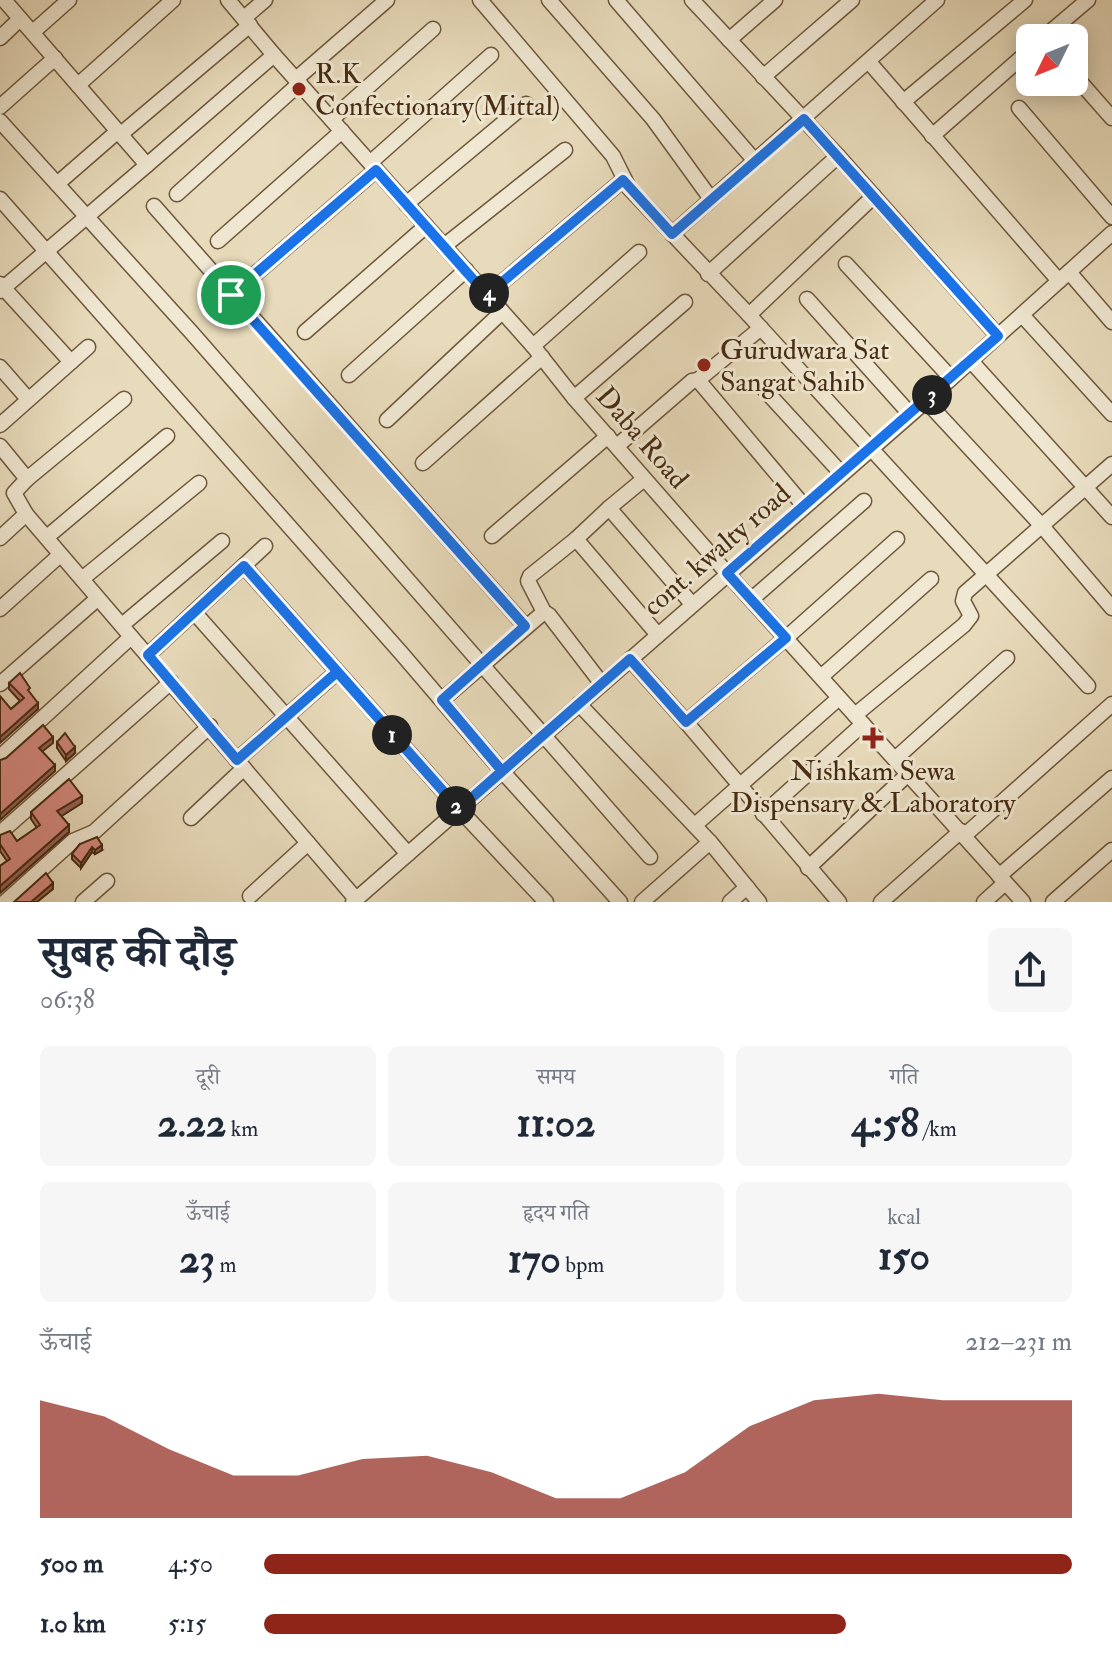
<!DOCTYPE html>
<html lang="hi">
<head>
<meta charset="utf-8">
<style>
	:root { --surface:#fff; --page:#f6f6f7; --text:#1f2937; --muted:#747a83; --accent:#8f2418 }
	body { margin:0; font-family:"IM FELL Double Pica","Noto Serif Devanagari",serif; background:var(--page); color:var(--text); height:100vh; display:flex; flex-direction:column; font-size:30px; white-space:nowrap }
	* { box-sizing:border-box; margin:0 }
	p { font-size:26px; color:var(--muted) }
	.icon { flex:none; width:44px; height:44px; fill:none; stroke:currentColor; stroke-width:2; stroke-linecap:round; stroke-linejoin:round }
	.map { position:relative; height:902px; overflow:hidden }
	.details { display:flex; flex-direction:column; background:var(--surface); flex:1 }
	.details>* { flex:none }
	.needle { width:52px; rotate:227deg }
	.tools { position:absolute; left:1016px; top:24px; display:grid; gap:16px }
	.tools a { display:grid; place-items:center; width:72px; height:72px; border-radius:12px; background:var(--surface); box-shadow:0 4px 20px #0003; font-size:40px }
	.pin { position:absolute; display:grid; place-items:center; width:68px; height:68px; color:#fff; margin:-34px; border:4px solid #fff; border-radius:50%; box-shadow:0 2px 8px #0007 }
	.km { position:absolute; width:40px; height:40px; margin:-20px; border-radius:50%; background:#222; color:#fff; font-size:22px; line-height:40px; text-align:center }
	.round { display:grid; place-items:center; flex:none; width:84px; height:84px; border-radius:12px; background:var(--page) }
	.headline { display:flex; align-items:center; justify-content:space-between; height:136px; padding:0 40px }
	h1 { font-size:44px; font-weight:700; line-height:60px }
	.metrics { display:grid; grid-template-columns:repeat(3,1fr); gap:12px; height:136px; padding:8px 40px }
	.metrics div { display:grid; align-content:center; border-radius:12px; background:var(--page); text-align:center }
	.metrics b { font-size:40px; font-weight:700 }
	.metrics small { font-size:22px; font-weight:400 }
	.metrics p { font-size:22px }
	.chart { height:224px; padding:16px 40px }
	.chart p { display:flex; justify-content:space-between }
	.chart svg { width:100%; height:144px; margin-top:8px; fill:var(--accent); opacity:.7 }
	ul { padding:0 40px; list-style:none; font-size:26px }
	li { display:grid; grid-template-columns:128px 96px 1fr; align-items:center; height:60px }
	li i { height:20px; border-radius:10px; background:var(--accent) }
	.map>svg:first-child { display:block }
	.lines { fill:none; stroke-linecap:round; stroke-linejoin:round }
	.minor-casing { stroke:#6e573b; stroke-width:17 }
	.minor { stroke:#f0e8d3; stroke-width:14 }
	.wall { fill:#b7766d; stroke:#462b10; stroke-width:2 }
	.shaded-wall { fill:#956059; stroke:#462b10; stroke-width:2 }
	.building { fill:#d5897f; stroke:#462b10; stroke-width:2 }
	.route-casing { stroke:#fff; stroke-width:16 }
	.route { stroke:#1a73e8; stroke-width:10 }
	.poi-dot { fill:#8f2418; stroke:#f0e8d3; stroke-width:3 }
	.labels { text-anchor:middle; stroke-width:6; stroke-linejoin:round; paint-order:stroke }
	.poi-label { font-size:28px; fill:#462b10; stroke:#f0e8d3; text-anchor:start }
	.street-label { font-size:28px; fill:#462b10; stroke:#f0e8d3 }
</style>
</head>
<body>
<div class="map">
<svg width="1112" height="902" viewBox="0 0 1112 902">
	<rect width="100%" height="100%" fill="#e8dbbb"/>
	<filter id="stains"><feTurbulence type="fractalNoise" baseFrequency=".0025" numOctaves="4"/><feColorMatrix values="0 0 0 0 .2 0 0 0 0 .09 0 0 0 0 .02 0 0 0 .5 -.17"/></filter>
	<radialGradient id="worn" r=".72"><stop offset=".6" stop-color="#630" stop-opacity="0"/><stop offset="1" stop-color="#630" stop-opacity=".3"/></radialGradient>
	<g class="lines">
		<defs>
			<g id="minor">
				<polyline points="228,0 274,55 533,346 574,398 727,573 1023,902"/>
				<polyline points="480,0 613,156 629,188 749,315 1088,686"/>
				<polyline points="549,0 653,119 711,199"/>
				<polyline points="616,0 755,161"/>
				<polyline points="692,0 838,156"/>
				<polyline points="244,18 265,0"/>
				<polyline points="33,32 69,0"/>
				<polyline points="0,38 20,19"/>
				<polyline points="1043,38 1088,0"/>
				<polyline points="729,40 775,0"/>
				<polyline points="869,62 1059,281"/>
				<polyline points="1074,75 1112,118"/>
				<polyline points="763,77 852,0"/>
				<polyline points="296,79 387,0"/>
				<polyline points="78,85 173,0"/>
				<polyline points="903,102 1025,0"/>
				<polyline points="0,107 55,58"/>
				<polyline points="1019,108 1112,217"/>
				<polyline points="332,119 433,29"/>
				<polyline points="0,121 192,333 650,857"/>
				<polyline points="121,134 250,25"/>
				<polyline points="932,136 1030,50"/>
				<polyline points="371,162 491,55"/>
				<polyline points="147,165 274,55"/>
				<polyline points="57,184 118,131"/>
				<polyline points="177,194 300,83"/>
				<polyline points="0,199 402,654 502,771 620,902"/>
				<polyline points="406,204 526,104"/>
				<polyline points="154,206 525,626"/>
				<polyline points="672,234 937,0"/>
				<polyline points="218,241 342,131"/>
				<polyline points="444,246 565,150"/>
				<polyline points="846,264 951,378"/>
				<polyline points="1069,272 1112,322"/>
				<polyline points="708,274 838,156 998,336"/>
				<polyline points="0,284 71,362"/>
				<polyline points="0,291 147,165 4,0"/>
				<polyline points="231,295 376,170"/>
				<polyline points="487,295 623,180"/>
				<polyline points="807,299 910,414"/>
				<polyline points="749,315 874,196"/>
				<polyline points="1022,315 1112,414"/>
				<polyline points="305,332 426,226"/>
				<polyline points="533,346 639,252"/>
				<polyline points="971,361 1112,517"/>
				<polyline points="0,367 28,399"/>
				<polyline points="349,375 466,270"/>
				<polyline points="698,380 761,328"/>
				<polyline points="764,389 841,473"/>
				<polyline points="574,398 685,302"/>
				<polyline points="926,401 1042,526 1112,608"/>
				<polyline points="387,420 502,312"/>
				<polyline points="0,425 88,347"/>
				<polyline points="0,446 27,479 14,493 26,514 356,899"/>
				<polyline points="617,446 692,381 698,380 804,506"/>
				<polyline points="423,463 542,357"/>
				<polyline points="27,479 124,399"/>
				<polyline points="644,479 609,508 692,604"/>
				<polyline points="609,508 576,539 658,635"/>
				<polyline points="492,536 608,436"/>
				<polyline points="47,537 167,436"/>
				<polyline points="0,538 26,514"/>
				<polyline points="576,539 530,576 528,581 544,612 549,615 602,684"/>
				<polyline points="244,566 459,809 546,902"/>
				<polyline points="82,579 199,483"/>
				<polyline points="752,599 864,501"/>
				<polyline points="0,609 60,555"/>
				<polyline points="194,612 408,854"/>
				<polyline points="122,625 222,541"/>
				<polyline points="148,655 265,546"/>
				<polyline points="630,659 686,722 839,902"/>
				<polyline points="822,676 931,579"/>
				<polyline points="0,684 97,599"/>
				<polyline points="442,700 544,612"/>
				<polyline points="579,704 710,842 759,902"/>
				<polyline points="855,715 964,625 971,616 963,601 965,593 1112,464"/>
				<polyline points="686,722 786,638 897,539"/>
				<polyline points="0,757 131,637"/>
				<polyline points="895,759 1007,658"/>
				<polyline points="237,760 337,672"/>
				<polyline points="763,814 863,724"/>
				<polyline points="191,818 244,768"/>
				<polyline points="695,825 839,698"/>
				<polyline points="0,833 171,682"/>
				<polyline points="965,835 1112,704"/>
				<polyline points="808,868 908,774"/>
				<polyline points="999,876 1112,778"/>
				<polyline points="250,896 308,843"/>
				<polyline points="5,902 73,841 94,832 210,726"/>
				<polyline points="83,902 107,881"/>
				<polyline points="353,902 926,401 1112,233"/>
				<polyline points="642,902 710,842"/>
				<polyline points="730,902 747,887"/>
				<polyline points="881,902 961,831"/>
				<polyline points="984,902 1005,883"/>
				<polyline points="1053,902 1112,850"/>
			</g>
		</defs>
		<use href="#minor" class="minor-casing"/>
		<use href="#minor" class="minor"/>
	</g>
	<g class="wall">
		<polygon points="9,683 30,693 38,709 11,709 20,701 9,689"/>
		<polygon points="57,742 75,753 66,761 57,748"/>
		<polygon points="82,803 61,816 69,832 0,893 0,866 7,861 0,851 0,835 17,841 37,828 31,819 31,812"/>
		<polygon points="80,844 102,850 95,854 92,852 81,868 72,859 72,854"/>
	</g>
	<g class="shaded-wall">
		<polygon points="38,703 38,709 0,743 0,737"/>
		<polygon points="53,737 53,743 39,754 39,748"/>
		<polygon points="75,747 75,753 66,761 66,755"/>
		<polygon points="55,765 55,771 0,820 0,814"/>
		<polygon points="82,796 82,803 57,819 57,811"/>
		<polygon points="69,825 69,832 0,893 0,886"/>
		<polygon points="102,845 102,850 95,854 95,850"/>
		<polygon points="92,847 92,852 81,868 81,863"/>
		<polygon points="53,883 53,889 37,902 31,902"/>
	</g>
	<g class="building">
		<polygon points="20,673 30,688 28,690 38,703 0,737 0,696 11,709 24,698 9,683"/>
		<polygon points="43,725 53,737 39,748 55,765 0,814 0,760 6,758"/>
		<polygon points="65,733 75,747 66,755 57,742"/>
		<polygon points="69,779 82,796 57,811 69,825 0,886 0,866 10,859 0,844 0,835 10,831 17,841 40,825 31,812"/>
		<polygon points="97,837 102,845 95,850 92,847 81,863 72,854 80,844"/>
		<polygon points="46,873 53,883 31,902 14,902"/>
	</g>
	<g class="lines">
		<defs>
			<path id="route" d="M231,295l294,331 -83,74 60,71 -43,38 -122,-137 -100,88 -89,-105 96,-89 215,243c57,-50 114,-100 171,-150l56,63 100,-84 -59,-65 271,-237 -194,-217 -132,115 -49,-54 -136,115 -111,-125 -145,125"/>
		</defs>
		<use href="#route" class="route-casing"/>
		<use href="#route" class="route"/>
	</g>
	<g class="poi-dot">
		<circle cx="299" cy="89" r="8"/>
		<circle cx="704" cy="365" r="8"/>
		<path d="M869 726h8v8h8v8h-8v8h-8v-8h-8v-8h8z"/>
	</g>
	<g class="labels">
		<g class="poi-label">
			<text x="315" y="83">R.K<tspan x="315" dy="32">Confectionary(Mittal)</tspan></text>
			<text x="720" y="359">Gurudwara Sat<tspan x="720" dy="32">Sangat Sahib</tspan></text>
			<text x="873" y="780" text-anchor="middle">Nishkam Sewa<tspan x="873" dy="32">Dispensary &amp; Laboratory</tspan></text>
		</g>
		<g class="street-label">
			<text transform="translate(643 437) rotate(49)" y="10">Daba Road</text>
			<text transform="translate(716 549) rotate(-41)" y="10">cont. kwalty road</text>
		</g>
	</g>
	<rect width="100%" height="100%" filter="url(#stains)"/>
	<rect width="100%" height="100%" fill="url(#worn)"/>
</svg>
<div class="tools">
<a><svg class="needle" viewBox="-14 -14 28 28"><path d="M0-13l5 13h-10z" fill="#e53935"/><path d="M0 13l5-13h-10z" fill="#747a83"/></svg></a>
</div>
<div class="pin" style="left:231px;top:295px;background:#1e9e55"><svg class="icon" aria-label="arrive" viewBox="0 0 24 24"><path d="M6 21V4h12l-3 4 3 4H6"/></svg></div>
<b class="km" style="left:392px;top:735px">1</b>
<b class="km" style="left:456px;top:806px">2</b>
<b class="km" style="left:932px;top:395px">3</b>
<b class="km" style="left:489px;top:293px">4</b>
</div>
<section class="details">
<div class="headline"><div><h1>सुबह की दौड़</h1><p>06:38</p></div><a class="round"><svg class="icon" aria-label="share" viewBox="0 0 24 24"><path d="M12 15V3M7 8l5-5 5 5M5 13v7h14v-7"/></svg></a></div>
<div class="metrics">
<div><p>दूरी</p><b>2.22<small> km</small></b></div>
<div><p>समय</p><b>11:02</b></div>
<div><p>गति</p><b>4:58<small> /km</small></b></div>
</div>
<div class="metrics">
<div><p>ऊँचाई</p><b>23<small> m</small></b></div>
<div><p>हृदय गति</p><b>170<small> bpm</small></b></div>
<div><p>kcal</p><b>150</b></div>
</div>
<div class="chart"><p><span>ऊँचाई</span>212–231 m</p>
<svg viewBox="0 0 160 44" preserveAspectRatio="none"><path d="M0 44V8L10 13L20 23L30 31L40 31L50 26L60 25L70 30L80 38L90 38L100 30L110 16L120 8L130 6L140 8L150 8L160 8V44z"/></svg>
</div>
<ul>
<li><b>500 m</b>4:50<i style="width:100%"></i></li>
<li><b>1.0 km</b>5:15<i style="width:72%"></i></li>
</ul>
</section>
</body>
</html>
